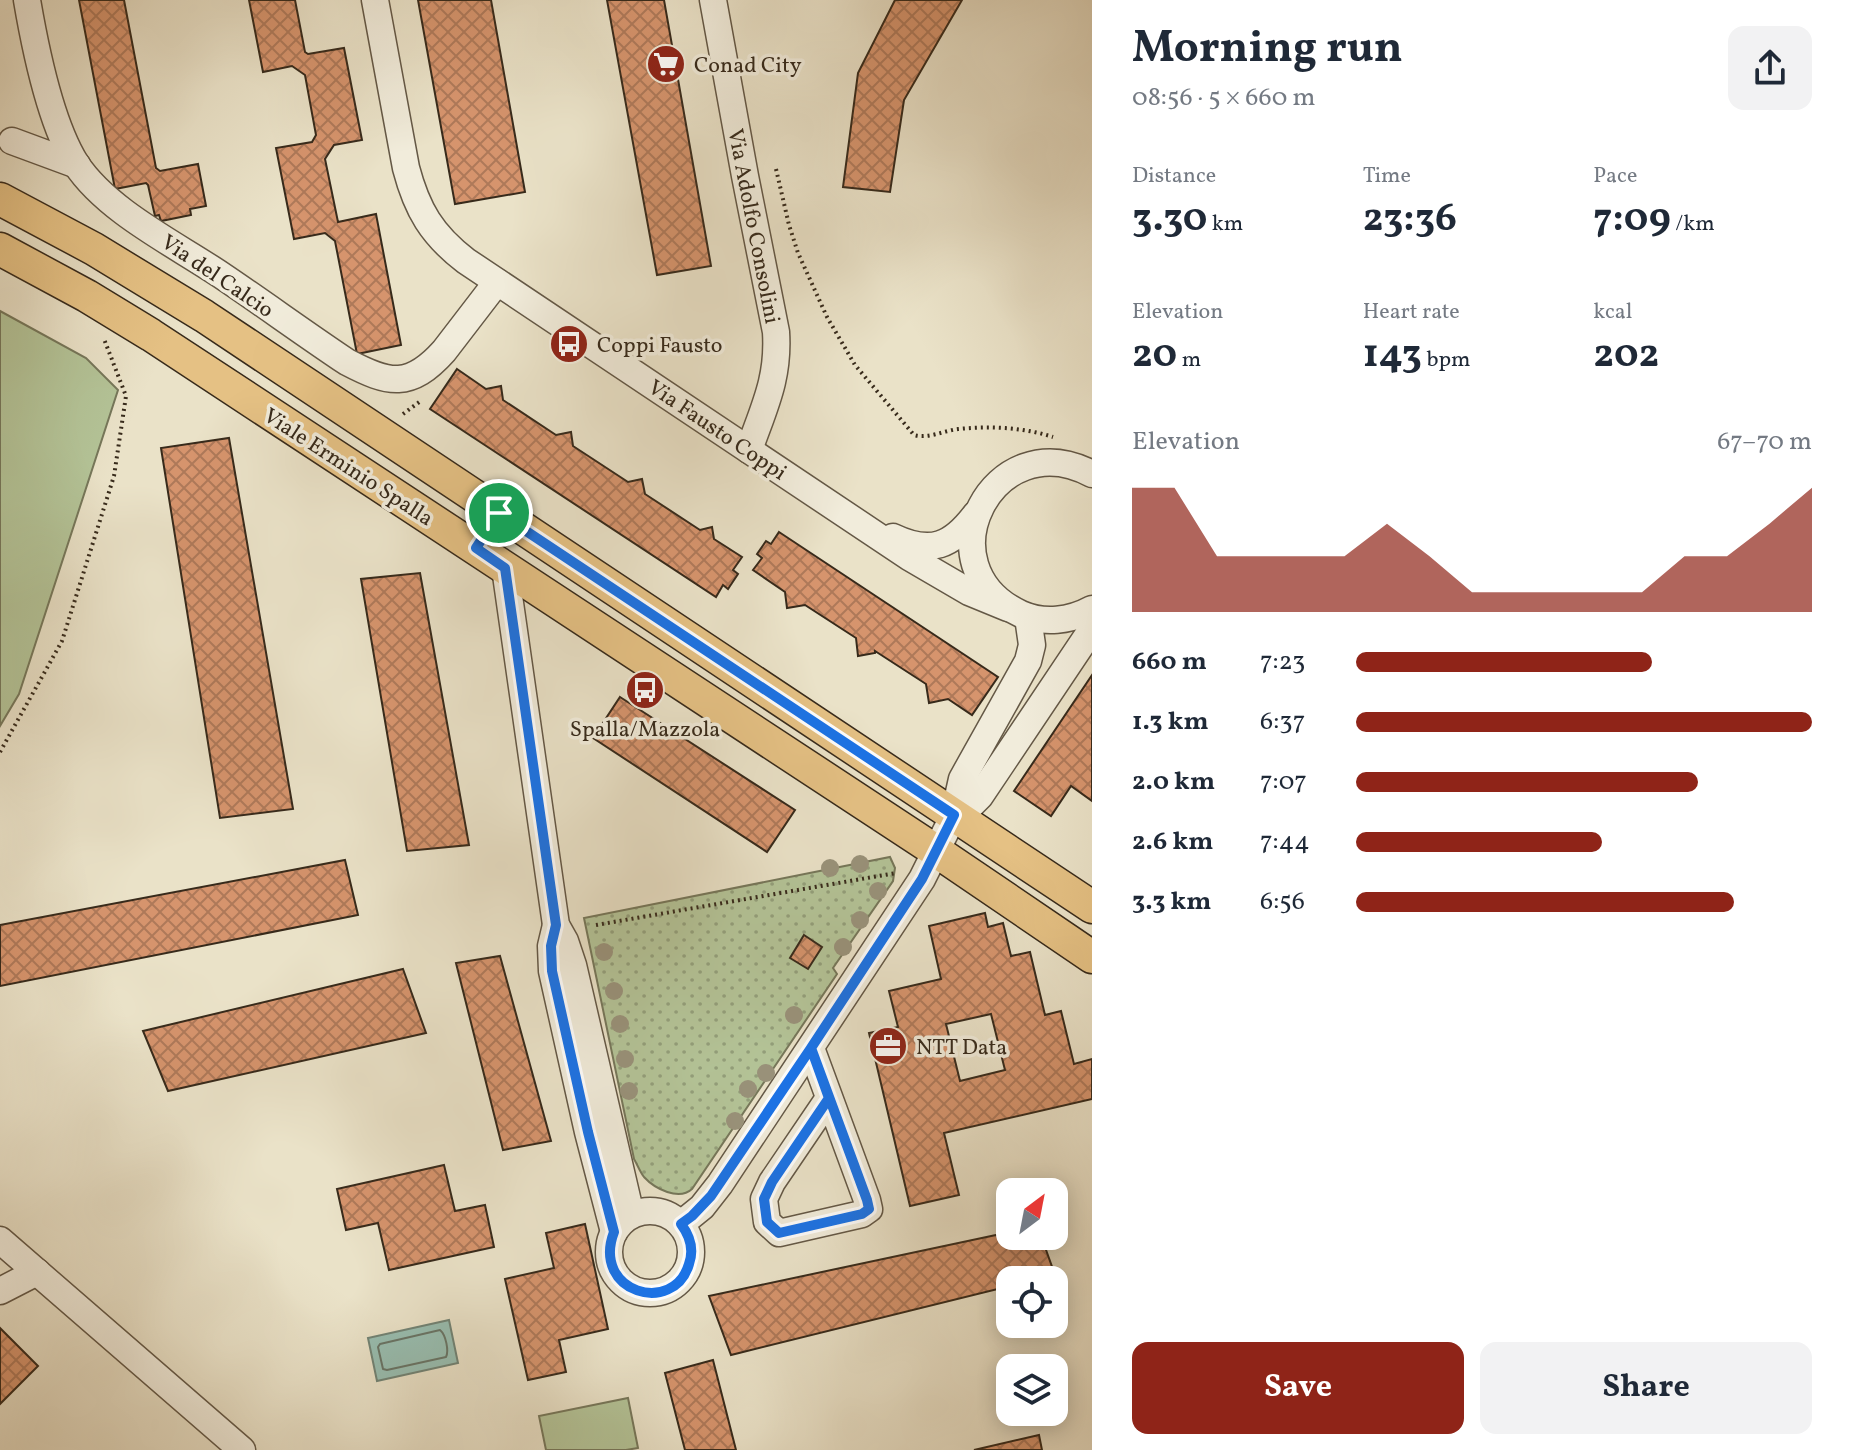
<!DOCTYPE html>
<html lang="en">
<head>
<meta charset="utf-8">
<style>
	:root { --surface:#fff; --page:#f2f2f3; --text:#1f2937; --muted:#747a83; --accent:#8f2418 }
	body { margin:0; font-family:Vollkorn,serif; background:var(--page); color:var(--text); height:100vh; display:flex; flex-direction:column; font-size:30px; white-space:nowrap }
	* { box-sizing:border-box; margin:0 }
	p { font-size:26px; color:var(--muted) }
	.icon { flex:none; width:44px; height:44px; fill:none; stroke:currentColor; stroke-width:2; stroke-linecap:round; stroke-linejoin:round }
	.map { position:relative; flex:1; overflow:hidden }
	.panel { display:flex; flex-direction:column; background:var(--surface); width:760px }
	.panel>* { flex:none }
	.needle { width:52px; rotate:32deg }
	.buttons { position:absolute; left:996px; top:1178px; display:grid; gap:16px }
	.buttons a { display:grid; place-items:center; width:72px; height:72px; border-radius:16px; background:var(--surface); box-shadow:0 4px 20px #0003; font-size:40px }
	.pin { position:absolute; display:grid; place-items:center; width:68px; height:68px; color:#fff; margin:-34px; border:4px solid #fff; border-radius:50%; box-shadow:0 2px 8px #0007 }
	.round { display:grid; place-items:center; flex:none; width:84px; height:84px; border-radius:16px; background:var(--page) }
	.summary { display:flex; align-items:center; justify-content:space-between; height:136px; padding:0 40px }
	h1 { font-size:44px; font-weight:700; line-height:60px }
	.stats { display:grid; grid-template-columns:repeat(3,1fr); gap:12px; height:136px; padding:8px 40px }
	.stats div { display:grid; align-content:center }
	.stats b { font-size:40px; font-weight:700 }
	.stats small { font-size:22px; font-weight:400 }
	.stats p { font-size:22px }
	.chart { height:224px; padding:16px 40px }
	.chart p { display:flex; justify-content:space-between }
	.chart svg { width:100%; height:144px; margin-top:8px; fill:var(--accent); opacity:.7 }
	.primary-button { display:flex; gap:16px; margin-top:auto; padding:16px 40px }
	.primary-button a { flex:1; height:92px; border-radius:16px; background:var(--accent); color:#fff; font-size:32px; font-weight:700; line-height:92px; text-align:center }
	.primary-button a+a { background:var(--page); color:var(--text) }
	ul { padding:0 40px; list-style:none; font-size:26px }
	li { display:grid; grid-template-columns:128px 96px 1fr; align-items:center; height:60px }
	li i { height:20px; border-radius:10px; background:var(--accent) }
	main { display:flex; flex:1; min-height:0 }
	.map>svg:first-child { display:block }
	.green { fill:#b4c498; stroke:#76775a; stroke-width:2 }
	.park { fill:url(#park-dots); stroke:#76775a; stroke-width:2 }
	.water { fill:#98beb1; stroke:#718375; stroke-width:2 }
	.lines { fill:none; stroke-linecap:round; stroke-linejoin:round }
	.shore { stroke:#687466; stroke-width:2 }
	.building { fill:url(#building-cross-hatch); stroke:#372a1b; stroke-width:2; fill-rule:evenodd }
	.minor-casing { stroke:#645846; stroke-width:29 }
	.major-casing { stroke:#372a1b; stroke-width:35 }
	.path { stroke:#372a1b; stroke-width:4; stroke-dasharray:2 4; stroke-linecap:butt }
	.minor { stroke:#f1ecdb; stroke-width:26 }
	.major { stroke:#e5c184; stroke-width:32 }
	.tree { fill:#99927a }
	.route-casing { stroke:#fff; stroke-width:16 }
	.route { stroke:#1a73e8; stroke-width:10 }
	.labels { text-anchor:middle; stroke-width:7; stroke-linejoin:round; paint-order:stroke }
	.poi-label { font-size:22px; fill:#372a1b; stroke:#f1ecdb; text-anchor:start }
	.street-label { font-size:22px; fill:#372a1b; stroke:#f1ecdb }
</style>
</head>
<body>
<main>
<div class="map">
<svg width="1092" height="1450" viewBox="0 0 1092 1450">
	<defs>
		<pattern id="park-dots" width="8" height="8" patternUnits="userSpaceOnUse" patternTransform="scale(2)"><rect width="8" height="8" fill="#b4c498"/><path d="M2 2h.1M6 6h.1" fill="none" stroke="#939f7b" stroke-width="1.8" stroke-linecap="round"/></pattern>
		<pattern id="building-cross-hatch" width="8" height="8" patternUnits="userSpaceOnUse" patternTransform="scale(2)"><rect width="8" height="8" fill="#d6946d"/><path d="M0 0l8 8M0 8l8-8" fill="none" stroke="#ae7959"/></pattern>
	</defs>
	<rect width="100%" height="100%" fill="#eae2c8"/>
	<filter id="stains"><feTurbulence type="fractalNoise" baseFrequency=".0025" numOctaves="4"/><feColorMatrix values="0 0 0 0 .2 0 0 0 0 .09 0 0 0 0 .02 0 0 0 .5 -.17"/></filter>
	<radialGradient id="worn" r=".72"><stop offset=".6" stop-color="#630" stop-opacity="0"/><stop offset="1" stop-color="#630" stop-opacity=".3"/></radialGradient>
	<g class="green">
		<polygon points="0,311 86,358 118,390 19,694 0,726"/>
		<polygon points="628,1398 638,1448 626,1450 546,1450 539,1416"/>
	</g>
	<path class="park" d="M890,857l5,11 -2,13 -60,87 4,6 -145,215c-13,12 -37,0 -48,-12 -4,-5 -7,-13 -10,-18l-50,-241z"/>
	<polygon class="water" points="449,1320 458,1363 377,1381 368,1338"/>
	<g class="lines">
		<path class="shore" d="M440,1330c6,5 9,21 6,27l-59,13 -4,-1 -5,-22 2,-3z"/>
	</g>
	<g class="building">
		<polygon points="79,0 124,0 156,168 160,171 198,164 206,206 190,209 191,215 161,221 159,215 155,216 148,185 146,183 115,189"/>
		<polygon points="249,0 295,0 305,52 308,54 344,48 362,140 334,145 325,159 338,222 376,214 401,345 357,354 335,241 325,233 294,239 276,148 312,142 316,135 305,75 292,66 263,72"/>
		<polygon points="418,0 491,0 525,192 455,204"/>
		<polygon points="607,0 664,0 711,266 657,275"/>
		<polygon points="895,0 962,0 904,100 890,192 843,187 858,73"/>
		<polygon points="457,369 486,389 501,386 503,400 556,435 571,432 573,446 628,482 642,479 645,494 700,530 712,527 714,539 742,557 733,570 738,574 728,589 723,585 716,597 430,409"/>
		<polygon points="229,438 293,809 220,818 161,448"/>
		<polygon points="779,532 998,677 972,715 948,699 929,703 926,684 875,651 875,653 858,656 856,638 805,605 787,608 785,592 753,570 762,558 757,554 766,541 771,544"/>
		<polygon points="420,573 469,845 407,851 361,579"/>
		<polygon points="1092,675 1092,801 1071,786 1051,816 1014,791"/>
		<polygon points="620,697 795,810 767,852 593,738"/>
		<polygon points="345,860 358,915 0,986 0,925"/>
		<path d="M985,913l3,14 15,-4 8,33 19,-4 15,63 16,-4 13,53 18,-5v40l-148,34 15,62 -49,11 -41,-173 29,-6 -9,-36 52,-12 -12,-53zM991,1014l14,56 -45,11 -14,-57z"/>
		<polygon points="804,935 822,947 808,969 790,958"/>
		<polygon points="500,956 551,1141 503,1150 456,963"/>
		<polygon points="403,969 426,1033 168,1091 143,1031"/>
		<polygon points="444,1165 455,1211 485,1205 494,1247 389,1270 378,1223 346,1230 337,1189"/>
		<polygon points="585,1224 608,1329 559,1340 566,1372 528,1380 505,1279 554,1268 546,1233"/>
		<polygon points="1010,1232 1010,1236 1041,1236 1055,1275 1034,1280 1010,1280 1010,1286 731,1355 709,1296"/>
		<polygon points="0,1328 38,1366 0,1404"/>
		<polygon points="713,1360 736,1450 685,1450 665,1373"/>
		<polygon points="1039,1435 1042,1450 974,1450"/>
	</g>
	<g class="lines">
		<defs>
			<g id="minor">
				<path d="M27,0c8,47 24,124 49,164 31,47 99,80 145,111 43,29 84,59 126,87 42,22 63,27 97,-11l53,-69"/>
				<path d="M375,0l31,168c11,42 26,67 60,93l443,296 60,35 39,16"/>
				<path d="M713,0l32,176 31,156c3,47 -12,75 -27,118"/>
				<polyline points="12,141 77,165"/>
				<path d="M1092,474c-99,-53 -173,93 -71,140 23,10 49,7 71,-5"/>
				<path d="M893,537c38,18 59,9 83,-23"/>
				<polyline points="476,548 499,513"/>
				<polyline points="505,568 556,925 565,941 573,965 631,1215"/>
				<polyline points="954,815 971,805 980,796 1092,629"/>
				<polyline points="556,925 551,946 552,971 588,1132 614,1232"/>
				<polyline points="811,1048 867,1200 869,1209 862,1214 779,1233 767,1222 764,1199 772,1182 829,1098"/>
				<circle cx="650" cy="1252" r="41"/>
				<polyline points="681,1224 702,1207 720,1184 922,879 954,815 962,779 1028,661 1032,645 1028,617"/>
				<polyline points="0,1240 242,1450"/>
				<polyline points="0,1291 37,1272"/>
			</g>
			<g id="major">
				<polyline points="0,199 94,249 204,316 1092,907"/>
				<polyline points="0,249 87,296 151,335 936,851 1092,957"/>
			</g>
		</defs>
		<use href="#minor" class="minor-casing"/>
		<use href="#major" class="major-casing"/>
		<g class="path">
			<path d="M776,169l13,56 9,28 29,64 28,48 59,70c14,4 29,-4 44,-6 32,-3 64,-2 95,8"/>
			<polyline points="403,414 422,400"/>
			<polyline points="0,752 62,641 114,476 126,396 104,339"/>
			<polyline points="596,925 896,873"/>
		</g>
		<use href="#minor" class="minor"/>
		<use href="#major" class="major"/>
	</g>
	<g class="tree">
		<circle cx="860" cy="864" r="9"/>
		<circle cx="830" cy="868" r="9"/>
		<circle cx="878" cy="891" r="9"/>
		<circle cx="860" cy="920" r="9"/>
		<circle cx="843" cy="947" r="9"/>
		<circle cx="604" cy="952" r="9"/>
		<circle cx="614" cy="991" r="9"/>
		<circle cx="794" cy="1015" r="9"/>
		<circle cx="620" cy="1024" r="9"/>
		<circle cx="625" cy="1059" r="9"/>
		<circle cx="766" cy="1073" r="9"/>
		<circle cx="748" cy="1089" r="9"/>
		<circle cx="629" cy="1091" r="9"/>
		<circle cx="735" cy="1121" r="9"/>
	</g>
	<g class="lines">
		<defs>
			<path id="route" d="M499,513l-23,35 29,20 51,357 -5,21 1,25 36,161 26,100c-23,61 60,84 75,32 5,-14 1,-28 -8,-40l11,-8 19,-20 100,-148 18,50 -57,84 -8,17 3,23 12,11 83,-19 7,-5 -2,-9 -56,-152 111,-169 32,-64 -455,-302"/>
		</defs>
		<use href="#route" class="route-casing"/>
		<use href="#route" class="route"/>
	</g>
	<defs>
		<symbol id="supermarket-disc" viewBox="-11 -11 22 22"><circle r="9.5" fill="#8f2418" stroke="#f1ecdb"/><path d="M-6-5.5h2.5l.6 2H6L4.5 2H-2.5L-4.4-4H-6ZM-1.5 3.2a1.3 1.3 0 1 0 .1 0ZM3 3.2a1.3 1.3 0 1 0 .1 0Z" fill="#fff"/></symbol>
		<symbol id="bus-disc" viewBox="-11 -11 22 22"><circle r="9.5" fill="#8f2418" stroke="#f1ecdb"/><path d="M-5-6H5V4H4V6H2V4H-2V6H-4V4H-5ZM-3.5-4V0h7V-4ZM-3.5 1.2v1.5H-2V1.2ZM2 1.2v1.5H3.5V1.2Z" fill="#fff"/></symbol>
		<symbol id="office-disc" viewBox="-11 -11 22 22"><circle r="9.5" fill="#8f2418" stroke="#f1ecdb"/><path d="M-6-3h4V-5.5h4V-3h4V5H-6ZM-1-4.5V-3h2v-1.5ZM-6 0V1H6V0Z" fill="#fff"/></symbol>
	</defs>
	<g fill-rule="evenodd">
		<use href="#supermarket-disc" x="644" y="42" width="44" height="44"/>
		<use href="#bus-disc" x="547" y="322" width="44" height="44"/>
		<use href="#bus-disc" x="623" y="668" width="44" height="44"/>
		<use href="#office-disc" x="866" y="1024" width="44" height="44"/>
	</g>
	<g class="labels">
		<g class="poi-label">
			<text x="694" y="72">Conad City</text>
			<text x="597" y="352">Coppi Fausto</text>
			<text x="645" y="736" text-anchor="middle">Spalla/Mazzola</text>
			<text x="916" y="1054">NTT Data</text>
		</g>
		<g class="street-label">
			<text transform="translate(755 226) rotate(79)" y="8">Via Adolfo Consolini</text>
			<text transform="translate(218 275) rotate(34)" y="8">Via del Calcio</text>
			<text transform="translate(718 429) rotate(34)" y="8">Via Fausto Coppi</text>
			<text transform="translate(349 466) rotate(33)" y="8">Viale Erminio Spalla</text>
		</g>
	</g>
	<rect width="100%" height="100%" filter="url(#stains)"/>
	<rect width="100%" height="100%" fill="url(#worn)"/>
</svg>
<div class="buttons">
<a><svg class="needle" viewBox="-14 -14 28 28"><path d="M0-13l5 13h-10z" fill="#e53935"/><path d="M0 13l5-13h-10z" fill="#747a83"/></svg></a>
<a><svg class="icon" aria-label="locate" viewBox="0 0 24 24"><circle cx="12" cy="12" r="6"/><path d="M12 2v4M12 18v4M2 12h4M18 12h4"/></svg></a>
<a><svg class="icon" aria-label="layers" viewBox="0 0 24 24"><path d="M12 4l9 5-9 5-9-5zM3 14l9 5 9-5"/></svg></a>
</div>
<div class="pin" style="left:499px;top:513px;background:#1e9e55"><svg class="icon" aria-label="arrive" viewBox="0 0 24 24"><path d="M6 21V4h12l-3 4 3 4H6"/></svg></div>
</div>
<section class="panel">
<div class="summary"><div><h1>Morning run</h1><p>08:56 · 5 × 660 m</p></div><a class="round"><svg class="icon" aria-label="share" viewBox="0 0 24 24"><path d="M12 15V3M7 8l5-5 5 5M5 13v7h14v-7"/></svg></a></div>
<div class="stats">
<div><p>Distance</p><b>3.30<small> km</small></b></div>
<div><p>Time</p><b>23:36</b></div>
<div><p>Pace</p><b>7:09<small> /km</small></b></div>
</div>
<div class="stats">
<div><p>Elevation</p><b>20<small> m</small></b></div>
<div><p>Heart rate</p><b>143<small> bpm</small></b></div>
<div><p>kcal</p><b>202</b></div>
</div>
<div class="chart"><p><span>Elevation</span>67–70 m</p>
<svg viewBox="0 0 160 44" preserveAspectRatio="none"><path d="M0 44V6L10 6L20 27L30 27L40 27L50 27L60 17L70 27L80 38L90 38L100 38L110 38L120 38L130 27L140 27L150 17L160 6V44z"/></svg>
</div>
<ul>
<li><b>660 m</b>7:23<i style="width:65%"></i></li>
<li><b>1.3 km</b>6:37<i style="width:100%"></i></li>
<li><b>2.0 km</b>7:07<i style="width:75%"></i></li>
<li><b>2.6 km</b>7:44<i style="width:54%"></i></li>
<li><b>3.3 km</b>6:56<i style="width:83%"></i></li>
</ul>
<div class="primary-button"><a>Save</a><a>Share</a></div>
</section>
</main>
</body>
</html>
